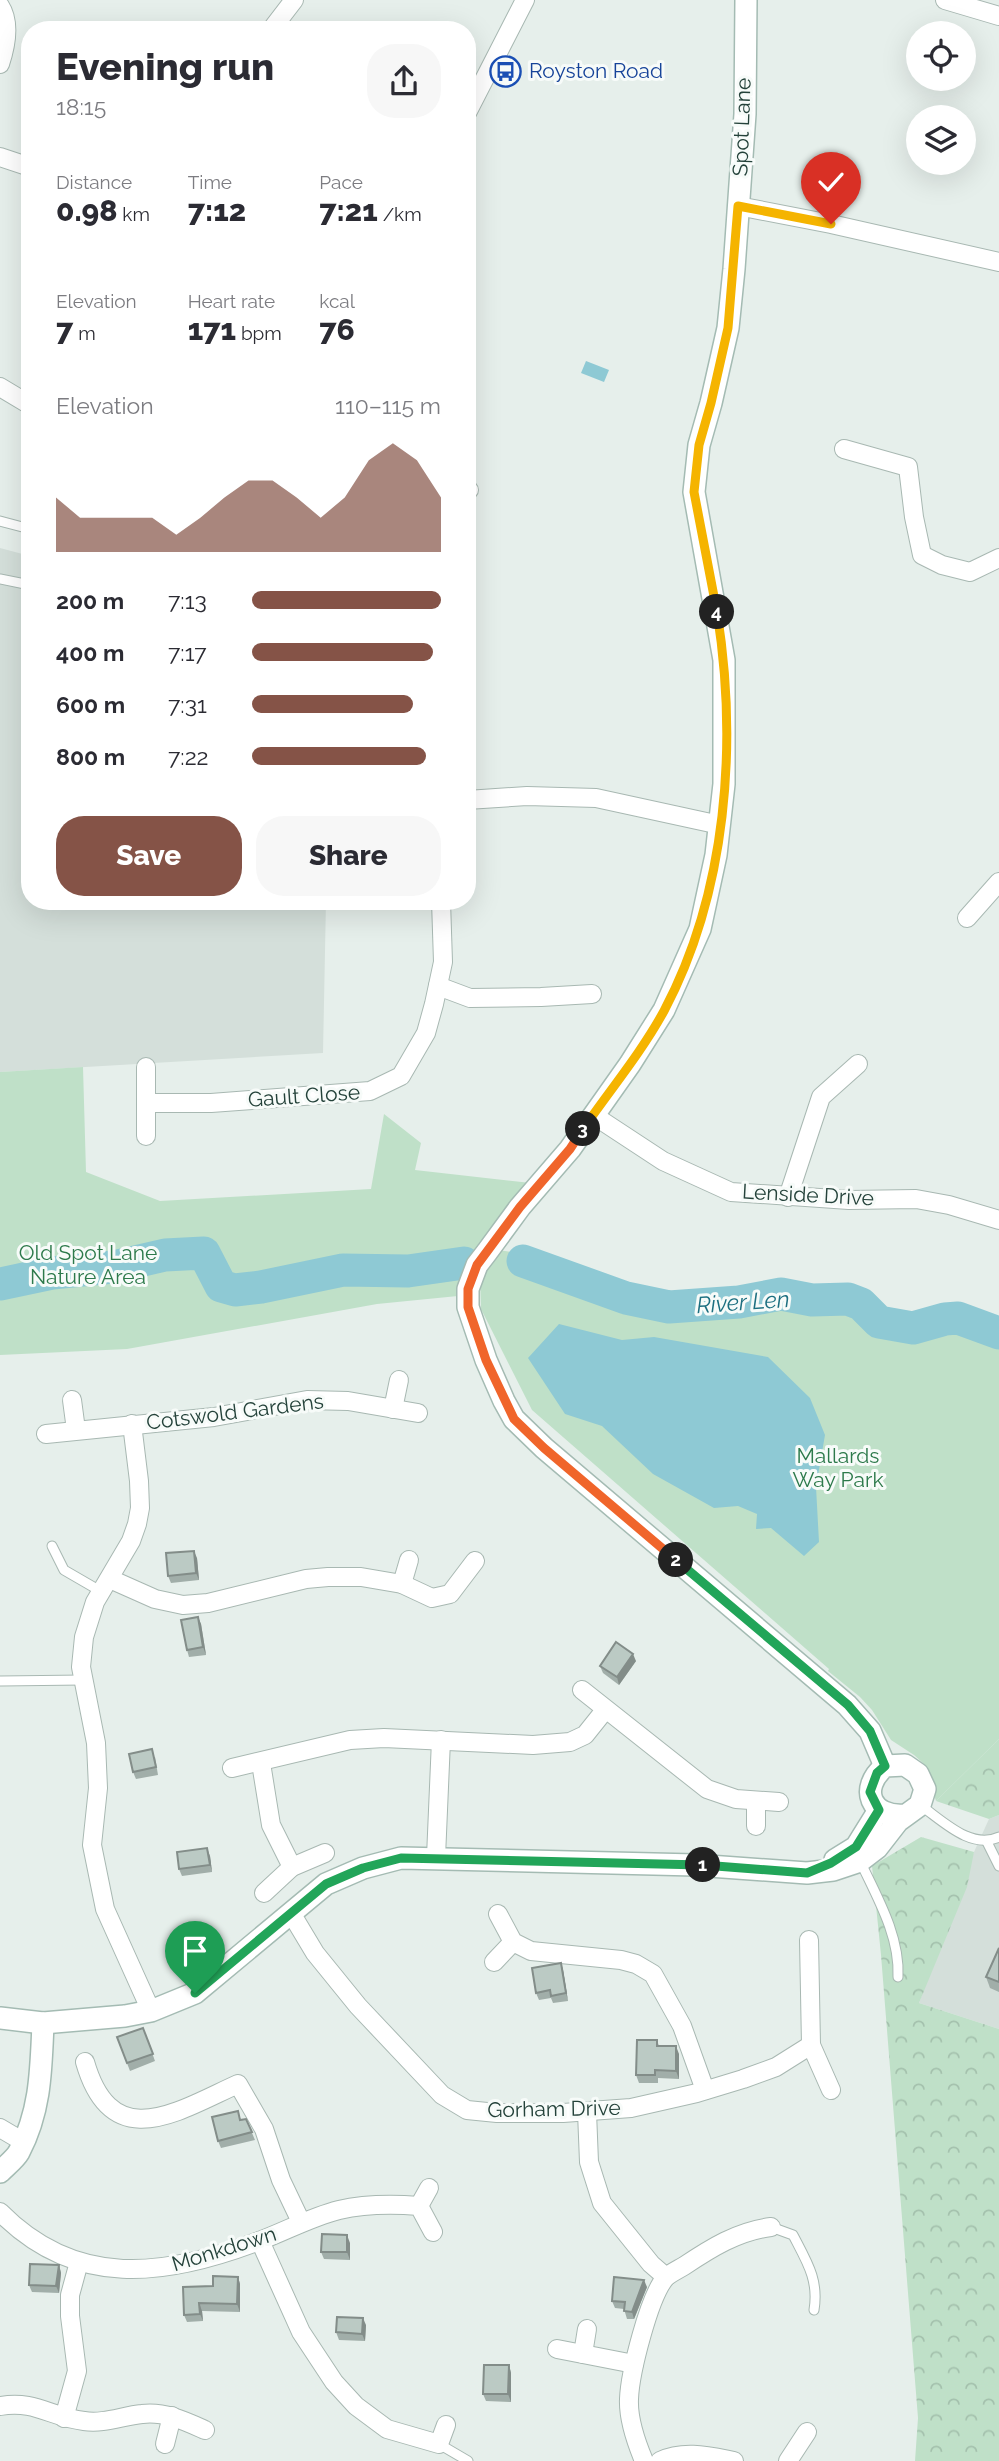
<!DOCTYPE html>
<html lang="en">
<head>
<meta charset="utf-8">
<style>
	:root { --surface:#fff; --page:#f7f7f7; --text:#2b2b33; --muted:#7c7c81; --accent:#855347 }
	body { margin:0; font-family:Raleway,sans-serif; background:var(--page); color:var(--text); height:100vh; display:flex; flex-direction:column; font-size:26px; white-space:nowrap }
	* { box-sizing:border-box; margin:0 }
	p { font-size:23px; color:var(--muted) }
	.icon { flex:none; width:38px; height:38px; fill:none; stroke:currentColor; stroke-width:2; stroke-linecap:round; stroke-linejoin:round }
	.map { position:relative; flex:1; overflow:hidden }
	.sheet { position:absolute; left:21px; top:21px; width:455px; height:889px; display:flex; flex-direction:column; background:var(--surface); border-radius:28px; box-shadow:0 7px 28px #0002 }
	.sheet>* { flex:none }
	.tools { position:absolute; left:906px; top:21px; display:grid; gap:14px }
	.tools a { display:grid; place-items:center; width:70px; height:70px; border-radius:50%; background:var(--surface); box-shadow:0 7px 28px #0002; font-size:35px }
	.pin { position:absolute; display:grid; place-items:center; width:60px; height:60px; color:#fff; margin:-72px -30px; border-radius:50% 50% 50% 0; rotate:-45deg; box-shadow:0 0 7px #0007 }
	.pin .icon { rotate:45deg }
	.km { position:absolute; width:35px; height:35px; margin:-18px; border-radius:50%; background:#222; color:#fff; font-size:19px; line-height:35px; text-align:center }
	.round { display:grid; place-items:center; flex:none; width:74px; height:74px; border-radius:28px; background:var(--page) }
	.overview { display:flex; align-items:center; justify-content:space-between; height:119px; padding:0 35px }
	h1 { font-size:38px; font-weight:800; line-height:52px }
	.figures { display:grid; grid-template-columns:repeat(3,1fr); gap:10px; height:119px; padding:7px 35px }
	.figures div { display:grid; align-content:center }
	.figures b { font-size:30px; font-weight:800 }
	.figures small { font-size:19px; font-weight:400 }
	.figures p { font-size:19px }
	.chart { height:196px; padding:14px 35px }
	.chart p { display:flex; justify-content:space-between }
	.chart svg { width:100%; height:126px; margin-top:7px; fill:var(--accent); opacity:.7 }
	.action { display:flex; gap:14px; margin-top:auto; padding:14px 35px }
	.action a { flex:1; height:80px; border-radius:28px; background:var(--accent); color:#fff; font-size:28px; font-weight:800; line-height:80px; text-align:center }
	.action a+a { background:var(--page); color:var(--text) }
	ul { padding:0 35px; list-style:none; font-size:23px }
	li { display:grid; grid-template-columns:112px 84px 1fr; align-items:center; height:52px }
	li i { height:18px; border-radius:9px; background:var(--accent) }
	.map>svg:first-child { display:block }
	.built { fill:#d4dfda }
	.forest { fill:url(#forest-crowns) }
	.park { fill:#bfe0c8 }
	.water { fill:#8ec9d4 }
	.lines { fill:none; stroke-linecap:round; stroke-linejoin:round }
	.river { stroke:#8ec9d4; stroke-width:33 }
	.lane-casing { stroke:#a8b8b2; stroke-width:11 }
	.street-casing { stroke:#a8b8b2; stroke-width:20 }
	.secondary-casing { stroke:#a4bbb3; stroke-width:24 }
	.lane { stroke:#fff; stroke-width:9 }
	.street { stroke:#fff; stroke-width:18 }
	.secondary { stroke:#fff; stroke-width:21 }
	.wall { fill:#a1aea9 }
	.shaded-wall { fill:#838d89 }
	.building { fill:#bbcac4; stroke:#838d89; stroke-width:2 }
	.split-1-casing { stroke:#fff; stroke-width:14 }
	.split-2-casing { stroke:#fff; stroke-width:14 }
	.split-3-casing { stroke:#fff; stroke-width:14 }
	.split-4-casing { stroke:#fff; stroke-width:14 }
	.split-5-casing { stroke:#fff; stroke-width:14 }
	.split-1 { stroke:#22a559; stroke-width:9 }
	.split-2 { stroke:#22a559; stroke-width:9 }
	.split-3 { stroke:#f0652b; stroke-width:9 }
	.split-4 { stroke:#f5b400; stroke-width:9 }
	.split-5 { stroke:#f5b400; stroke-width:9 }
	.labels { text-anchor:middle; stroke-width:6; stroke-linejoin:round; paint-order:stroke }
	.transit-label { font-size:21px; fill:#164399; stroke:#f7fbf9; text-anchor:start }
	.street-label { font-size:21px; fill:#24423a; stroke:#f7fbf9 }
	.park-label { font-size:21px; fill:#2d7a4b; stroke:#f7fbf9 }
	.water-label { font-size:23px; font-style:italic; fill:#1c6f80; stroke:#f7fbf9 }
</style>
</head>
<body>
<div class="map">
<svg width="999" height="2461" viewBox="0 0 999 2461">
	<defs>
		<pattern id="forest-crowns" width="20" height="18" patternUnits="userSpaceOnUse" patternTransform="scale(1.75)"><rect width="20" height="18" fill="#bfe0c8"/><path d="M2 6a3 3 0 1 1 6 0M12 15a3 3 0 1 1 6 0" fill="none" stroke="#a4c1ad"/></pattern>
	</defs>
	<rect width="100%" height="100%" fill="#e6efeb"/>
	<g class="built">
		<polygon points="0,548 30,556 30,901 326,901 323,1053 0,1072"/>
		<polygon points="999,1815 999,2029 919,2003 974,1852 989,1819"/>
	</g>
	<g class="forest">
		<polygon points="999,1739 999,1815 989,1819 936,1801"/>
		<polygon points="921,1837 974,1852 967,1887 919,2003 999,2029 999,2461 915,2461 918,2418 881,1955 872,1866"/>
	</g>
	<polygon class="park" points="83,1067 86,1172 160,1201 371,1189 384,1114 421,1143 415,1170 540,1184 498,1250 527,1254 604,1283 649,1296 681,1298 761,1289 844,1287 866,1308 887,1318 908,1320 958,1314 999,1331 999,1739 936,1801 924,1764 914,1755 891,1740 872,1710 860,1697 828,1671 829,1669 532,1410 481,1309 480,1277 468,1295 377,1304 127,1349 0,1355 0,1072"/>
	<g class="water">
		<polygon points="586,361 609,370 604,382 581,373"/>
		<polygon points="559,1324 622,1340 654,1337 768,1357 810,1398 825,1435 816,1487 819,1542 804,1556 771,1528 756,1529 757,1514 738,1506 714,1508 653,1474 602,1426 565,1414 528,1358"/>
	</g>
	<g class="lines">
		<g class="river">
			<polyline points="523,1261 626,1298 669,1307 739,1302 781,1294 812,1300 848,1299 861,1304 879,1322 913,1328 945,1319 958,1318 999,1333"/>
			<polyline points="0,1284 52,1273 113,1267 165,1255 204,1253 221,1286 235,1290 261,1287 343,1270 408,1271 464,1263"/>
		</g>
		<defs>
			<g id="lane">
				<polyline points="0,521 30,529"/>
				<polyline points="0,579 30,585"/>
				<polyline points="52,1546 64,1570 102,1592"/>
				<polyline points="1,1681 83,1680"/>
				<path d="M920,1805c23,16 51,45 79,32"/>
				<polyline points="987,1842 999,1866"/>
				<path d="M860,1861c17,36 40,75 38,116"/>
				<path d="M771,2227l22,8c14,27 26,45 21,75"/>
				<polyline points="439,2444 468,2461"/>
			</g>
			<g id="street">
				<polyline points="945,0 999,16"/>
				<path d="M0,6c11,17 6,40 0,58"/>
				<polyline points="271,30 294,0"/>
				<polyline points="467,113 525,0"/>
				<polyline points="0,157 30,167"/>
				<polyline points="738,206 831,224 999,262"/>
				<polyline points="0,387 30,405"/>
				<polyline points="844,449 908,467 914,517 922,555 942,565 970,572 999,558"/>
				<polyline points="467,490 469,490"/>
				<polyline points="467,800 527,796 596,798 720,825"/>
				<polyline points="967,918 999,882"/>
				<polyline points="438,986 470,998 541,997 592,994"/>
				<polyline points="146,1067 146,1136"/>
				<polyline points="146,1103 211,1103 370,1091 401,1076 426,1033 434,1004 443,962 441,901"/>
				<polyline points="593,1115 663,1161 731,1192 849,1200 916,1199 949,1205 999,1220"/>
				<polyline points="788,1197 821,1097 858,1064"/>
				<polyline points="72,1400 76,1430"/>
				<polyline points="393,1409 399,1380"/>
				<polyline points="132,1424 139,1481 140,1508 137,1524 131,1541 95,1602 84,1637 81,1667 96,1743 98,1788 92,1845 105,1909 151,2011"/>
				<polyline points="46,1434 214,1417 307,1400 348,1401 418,1413"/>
				<polyline points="110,1579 155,1599 183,1605 208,1603 306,1579 328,1577 361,1577 402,1584 432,1598 450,1594 475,1561"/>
				<polyline points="402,1584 409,1560"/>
				<polyline points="582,1690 707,1789 736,1799 779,1802"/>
				<polyline points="261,1763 271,1825 292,1867"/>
				<polyline points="232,1768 350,1740 384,1738 533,1745 570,1742 585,1735 605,1710"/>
				<polyline points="756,1802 756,1826"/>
				<polyline points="436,1857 441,1740"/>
				<polyline points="264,1893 292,1867 325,1853"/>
				<polyline points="291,1913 315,1953 358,2006 442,2095 467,2110 497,2113 563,2113 631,2108 697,2093 743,2079 776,2067 811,2045"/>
				<polyline points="498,1914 513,1942 531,1951 621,1960 636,1964 653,1974 682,2026 705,2090"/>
				<polyline points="809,1940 811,2045 831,2090"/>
				<polyline points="494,1962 513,1942"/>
				<path d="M85,2062c27,94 93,49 153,22l26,45 17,51 20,42"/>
				<polyline points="587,2112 589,2162 602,2203 651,2264 666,2277"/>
				<polyline points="0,2128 22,2141"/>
				<polyline points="419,2206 429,2188"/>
				<path d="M0,2212c76,77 165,65 259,29 27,-10 52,-24 80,-31 26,-6 54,-6 80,-4l14,26"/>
				<polyline points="260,2241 301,2332 334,2382 356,2406 387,2429 439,2444 446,2425"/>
				<polyline points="557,2349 634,2364"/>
				<polyline points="583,2354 587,2329"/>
				<path d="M0,2406c36,-6 50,11 84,15 20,3 38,-5 58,-7 22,-3 43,7 63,16"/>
				<polyline points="64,2418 77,2371 70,2316 70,2295 79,2262"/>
				<polyline points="165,2444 172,2416"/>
				<path d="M644,2461c-8,-19 -16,-41 -15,-62 1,-26 20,-103 37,-122 5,-4 13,-8 18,-11 27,-18 54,-35 87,-39"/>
				<path d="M660,2461c24,-11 48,-5 74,0"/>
				<polyline points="788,2461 807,2432"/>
			</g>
			<g id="secondary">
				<polyline points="746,0 745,114 734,269 728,328 711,403 699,445 694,492 724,660 724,784 716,855 700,929 664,1010 630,1064 570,1149 520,1207 487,1252 477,1265 468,1289 468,1307 486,1360 504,1401 514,1419 544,1448 847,1705 870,1731 885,1766"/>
				<polyline points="835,1860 856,1847 879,1810"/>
				<path d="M0,2018l43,5 82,-7 26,-5 44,-18 131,-109 37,-16 38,-10 294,7 112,8 26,-3 27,-9 17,-13 21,-27 22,-16 5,-16 -7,-15 -13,-9 -20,1c-27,23 -14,52 20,49"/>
				<path d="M0,2172c6,-6 15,-13 19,-20 22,-42 22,-83 24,-129"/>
			</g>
		</defs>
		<use href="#lane" class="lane-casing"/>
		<use href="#street" class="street-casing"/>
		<use href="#secondary" class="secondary-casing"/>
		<use href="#lane" class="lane"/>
		<use href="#street" class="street"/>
		<use href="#secondary" class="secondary"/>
	</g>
	<g class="wall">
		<polygon points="197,1558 199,1580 171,1583 168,1576"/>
		<polygon points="198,1617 201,1624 206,1655 189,1657 187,1650"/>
		<polygon points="636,1661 619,1685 603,1673 600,1666"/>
		<polygon points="155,1757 158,1775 136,1779 133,1772"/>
		<polygon points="210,1856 212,1872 182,1876 179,1869"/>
		<polygon points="999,1948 999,1992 990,1988 986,1977"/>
		<polygon points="561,1963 563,1970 568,2001 553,2003 551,1998 539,2000 536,1993"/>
		<polygon points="143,2028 155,2061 130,2071 117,2037"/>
		<polygon points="657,2040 659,2046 679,2054 679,2079 658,2078 658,2083 639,2083 636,2075"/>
		<polygon points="246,2119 255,2140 221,2148 218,2141 241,2120"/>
		<polygon points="350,2243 350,2260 324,2259 321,2252"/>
		<polygon points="59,2265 61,2273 59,2293 32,2292 29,2285"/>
		<polygon points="238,2277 240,2284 240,2312 202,2311 203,2321 187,2322 184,2315 213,2286"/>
		<polygon points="647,2287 634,2319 627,2319 624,2309 615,2308 612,2301"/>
		<polygon points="366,2325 365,2341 339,2340 336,2332"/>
		<polygon points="509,2365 511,2373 511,2402 486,2401 483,2394"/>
	</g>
	<g class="shaded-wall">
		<polygon points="194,1551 197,1558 199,1580 196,1573"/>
		<polygon points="198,1617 201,1624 206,1655 203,1647"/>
		<polygon points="633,1654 636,1661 619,1685 617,1677"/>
		<polygon points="207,1848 210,1856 212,1872 210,1865"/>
		<polygon points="561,1963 563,1970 568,2001 566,1993"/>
		<polygon points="676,2046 679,2054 679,2079 676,2071"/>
		<polygon points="347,2235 350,2243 350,2260 347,2252"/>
		<polygon points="59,2265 61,2273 59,2293 56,2286"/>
		<polygon points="238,2277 240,2284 240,2312 237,2304"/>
		<polygon points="644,2280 647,2287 634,2319 632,2312"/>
		<polygon points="199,2303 202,2311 203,2321 200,2314"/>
		<polygon points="363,2318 366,2325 365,2341 362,2334"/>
		<polygon points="509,2365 511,2373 511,2402 508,2394"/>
	</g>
	<g class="building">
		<polygon points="194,1551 196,1573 168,1576 166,1553"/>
		<polygon points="198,1617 203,1647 187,1650 181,1620"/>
		<polygon points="616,1642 633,1654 617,1677 600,1666"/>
		<polygon points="152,1749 156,1767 133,1772 129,1754"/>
		<polygon points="207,1848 210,1865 179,1869 177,1852"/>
		<polygon points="999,1948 999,1982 986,1977"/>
		<polygon points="561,1963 566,1993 551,1996 550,1990 536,1993 532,1968"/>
		<polygon points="143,2028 153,2054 127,2063 117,2037"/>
		<polygon points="637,2040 657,2040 657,2046 676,2046 676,2071 655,2070 655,2075 636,2075"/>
		<polygon points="238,2111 240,2120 246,2119 252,2132 218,2141 212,2117"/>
		<polygon points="322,2234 347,2235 347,2252 321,2252"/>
		<polygon points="30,2264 59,2265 56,2286 29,2285"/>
		<polygon points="213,2276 238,2277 237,2304 199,2303 200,2314 184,2315 183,2287 213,2286"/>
		<polygon points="614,2277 644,2280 632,2312 624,2311 625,2302 612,2301"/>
		<polygon points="337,2317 363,2318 362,2334 336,2332"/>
		<polygon points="484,2365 509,2365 508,2394 483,2394"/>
	</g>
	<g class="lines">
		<defs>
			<polyline id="split-1" points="195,1993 326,1884 363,1868 401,1858 703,1865"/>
			<polyline id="split-2" points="676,1560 848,1705 870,1731 885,1766 877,1773 870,1792 879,1810 856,1847 831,1863 807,1873 703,1865"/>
			<polyline id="split-3" points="583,1129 570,1149 520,1207 477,1265 468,1289 468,1307 486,1360 514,1419 544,1448 676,1560"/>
			<path id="split-4" d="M583,1129c27,-39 58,-76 81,-118 63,-119 74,-267 53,-399"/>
			<polyline id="split-5" points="717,612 694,492 699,445 711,403 728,328 738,206 831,224"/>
		</defs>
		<use href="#split-1" class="split-1-casing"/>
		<use href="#split-2" class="split-2-casing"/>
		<use href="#split-3" class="split-3-casing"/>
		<use href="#split-4" class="split-4-casing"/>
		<use href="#split-5" class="split-5-casing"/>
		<use href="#split-1" class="split-1"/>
		<use href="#split-2" class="split-2"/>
		<use href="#split-3" class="split-3"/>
		<use href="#split-4" class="split-4"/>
		<use href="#split-5" class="split-5"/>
	</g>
	<defs>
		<symbol id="bus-ring" viewBox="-11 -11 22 22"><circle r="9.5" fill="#f7fbf9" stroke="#1a4fb4" stroke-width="1.5"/><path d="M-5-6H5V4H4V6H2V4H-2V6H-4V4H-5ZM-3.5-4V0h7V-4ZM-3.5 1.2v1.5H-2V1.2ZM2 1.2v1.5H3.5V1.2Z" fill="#1a4fb4"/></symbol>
	</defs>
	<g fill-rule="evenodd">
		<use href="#bus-ring" x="488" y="54" width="35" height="35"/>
	</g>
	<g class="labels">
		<g class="transit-label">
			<text x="529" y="78">Royston Road</text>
		</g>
		<g class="street-label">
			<text transform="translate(742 127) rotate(-88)" y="7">Spot Lane</text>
			<text transform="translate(304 1096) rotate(-4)" y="7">Gault Close</text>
			<text transform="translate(808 1195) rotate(3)" y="7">Lenside Drive</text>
			<text transform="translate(235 1412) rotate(-7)" y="7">Cotswold Gardens</text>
			<text transform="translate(554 2109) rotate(-1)" y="7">Gorham Drive</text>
			<text transform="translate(224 2249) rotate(-17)" y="7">Monkdown</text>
		</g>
		<g class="park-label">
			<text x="88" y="1260">Old Spot Lane<tspan x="88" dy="24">Nature Area</tspan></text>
			<text x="838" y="1463">Mallards<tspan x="838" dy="24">Way Park</tspan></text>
		</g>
		<g class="water-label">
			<text transform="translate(743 1302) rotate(-4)" y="8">River Len</text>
		</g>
	</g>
</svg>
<div class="tools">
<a><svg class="icon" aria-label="locate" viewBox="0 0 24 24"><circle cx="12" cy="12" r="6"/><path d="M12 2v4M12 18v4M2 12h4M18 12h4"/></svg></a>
<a><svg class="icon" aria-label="layers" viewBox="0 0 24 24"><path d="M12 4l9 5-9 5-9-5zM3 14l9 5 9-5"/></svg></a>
</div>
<div class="pin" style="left:195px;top:1993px;background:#1e9e55"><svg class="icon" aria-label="arrive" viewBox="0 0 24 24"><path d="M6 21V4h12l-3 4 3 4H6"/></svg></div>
<div class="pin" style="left:831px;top:224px;background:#d93025"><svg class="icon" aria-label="check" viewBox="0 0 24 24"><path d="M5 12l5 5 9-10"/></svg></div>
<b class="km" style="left:703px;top:1865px">1</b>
<b class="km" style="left:676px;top:1560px">2</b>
<b class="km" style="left:583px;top:1129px">3</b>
<b class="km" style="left:717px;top:612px">4</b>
<section class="sheet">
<div class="overview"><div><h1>Evening run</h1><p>18:15</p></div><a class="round"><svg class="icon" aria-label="share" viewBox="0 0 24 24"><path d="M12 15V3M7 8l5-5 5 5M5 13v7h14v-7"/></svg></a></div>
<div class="figures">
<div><p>Distance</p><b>0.98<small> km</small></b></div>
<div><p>Time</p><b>7:12</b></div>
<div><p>Pace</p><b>7:21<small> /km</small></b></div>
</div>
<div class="figures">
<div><p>Elevation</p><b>7<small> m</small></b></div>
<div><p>Heart rate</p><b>171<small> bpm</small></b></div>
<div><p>kcal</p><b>76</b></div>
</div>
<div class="chart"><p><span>Elevation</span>110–115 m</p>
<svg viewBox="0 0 160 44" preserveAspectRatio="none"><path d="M0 44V25L10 32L20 32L30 32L40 32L50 38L60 32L70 25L80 19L90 19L100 25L110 32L120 25L130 12L140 6L150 12L160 25V44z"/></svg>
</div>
<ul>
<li><b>200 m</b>7:13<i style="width:100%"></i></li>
<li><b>400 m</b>7:17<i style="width:96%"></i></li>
<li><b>600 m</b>7:31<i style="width:85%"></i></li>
<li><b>800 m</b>7:22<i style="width:92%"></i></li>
</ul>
<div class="action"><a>Save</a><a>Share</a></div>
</section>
</div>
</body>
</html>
